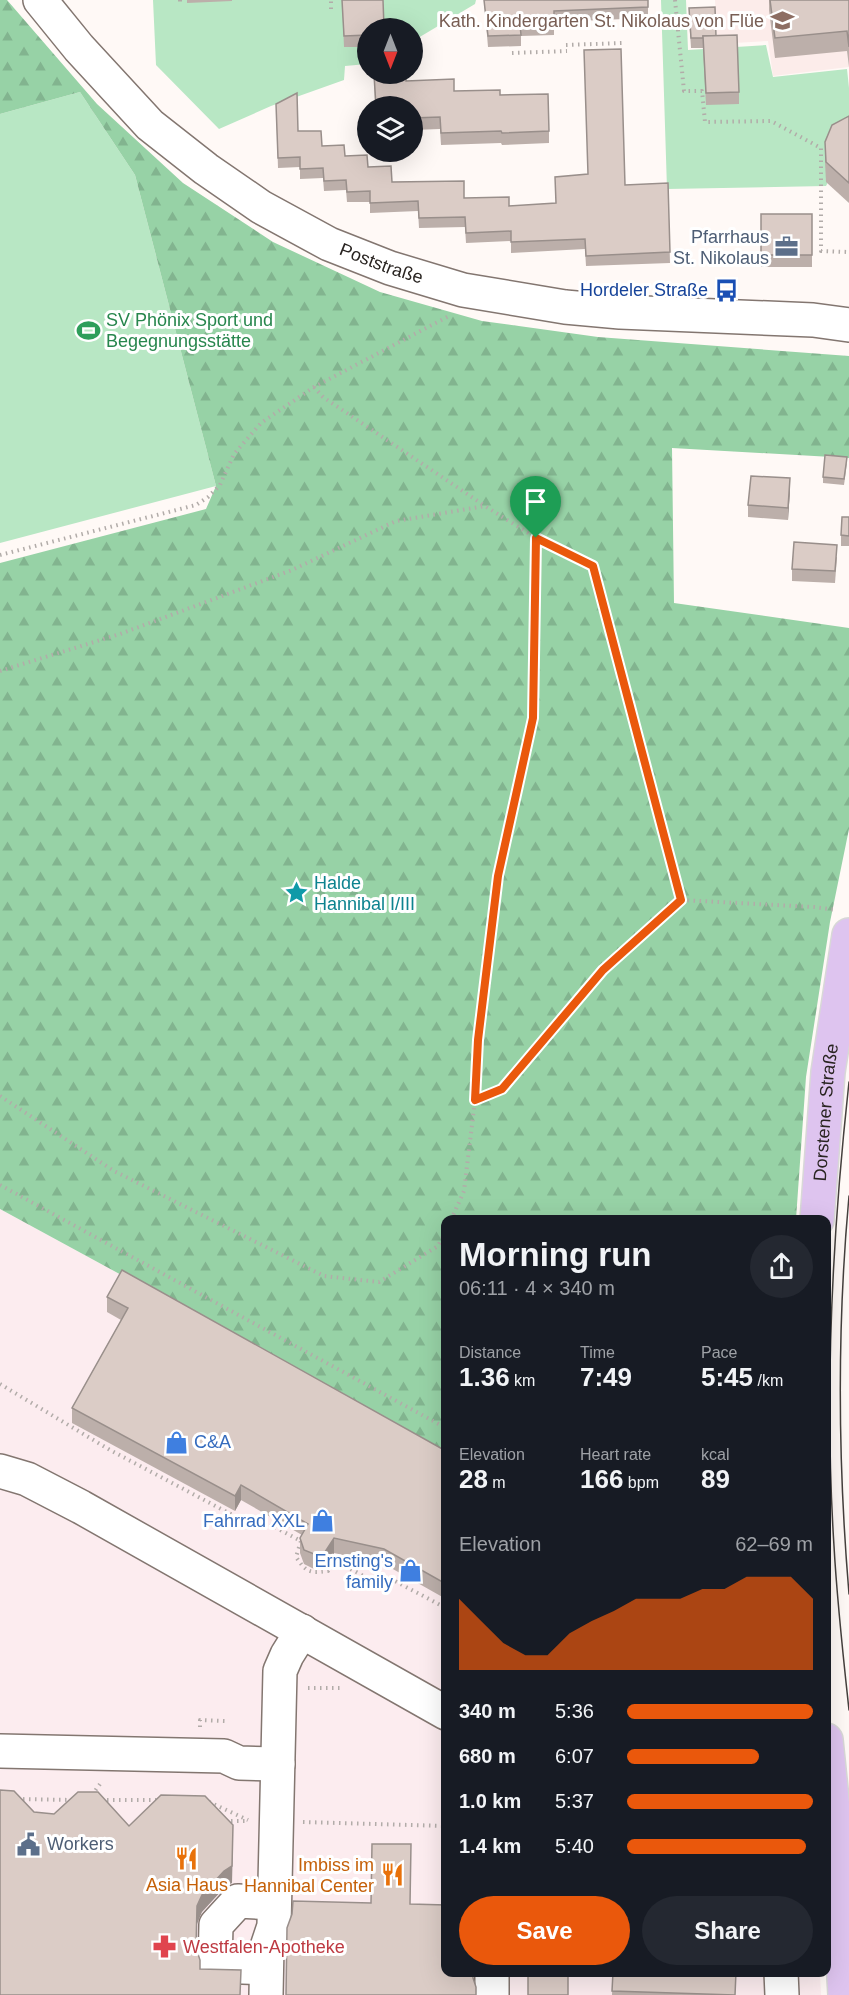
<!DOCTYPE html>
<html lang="en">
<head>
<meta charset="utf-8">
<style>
	:root { --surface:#171b24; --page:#242831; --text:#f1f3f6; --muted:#9ea1a6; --accent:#ea580c }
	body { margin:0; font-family:Helvetica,sans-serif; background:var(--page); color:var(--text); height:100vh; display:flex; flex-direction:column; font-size:22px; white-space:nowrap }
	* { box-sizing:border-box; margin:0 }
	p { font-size:20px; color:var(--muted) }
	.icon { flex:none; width:33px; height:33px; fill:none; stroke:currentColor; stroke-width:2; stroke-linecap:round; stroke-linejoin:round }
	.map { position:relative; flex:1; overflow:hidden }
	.panel { position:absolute; left:441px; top:1215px; width:390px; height:762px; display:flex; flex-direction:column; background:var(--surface); border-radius:12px; box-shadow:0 6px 24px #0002 }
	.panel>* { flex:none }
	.needle { width:39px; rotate:180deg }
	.fabs { position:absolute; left:357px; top:18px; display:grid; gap:12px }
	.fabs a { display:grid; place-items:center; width:66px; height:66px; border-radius:50%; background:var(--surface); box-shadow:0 6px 24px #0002; font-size:30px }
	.pin { position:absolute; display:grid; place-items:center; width:51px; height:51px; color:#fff; margin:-62px -26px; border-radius:50% 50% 50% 0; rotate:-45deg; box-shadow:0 0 6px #0007 }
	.pin .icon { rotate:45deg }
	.round { display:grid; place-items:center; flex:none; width:63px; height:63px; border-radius:32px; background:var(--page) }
	.headline { display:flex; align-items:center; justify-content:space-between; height:102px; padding:0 18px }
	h1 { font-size:33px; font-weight:700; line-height:45px }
	.stats { display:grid; grid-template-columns:repeat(3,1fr); gap:9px; height:102px; padding:6px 18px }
	.stats div { display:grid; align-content:center }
	.stats b { font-size:26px; font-weight:700 }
	.stats small { font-size:16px; font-weight:400 }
	.stats p { font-size:16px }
	.chart { height:168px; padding:12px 18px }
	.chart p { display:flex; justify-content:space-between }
	.chart svg { width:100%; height:108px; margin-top:6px; fill:var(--accent); opacity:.7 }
	.button { display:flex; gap:12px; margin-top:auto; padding:12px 18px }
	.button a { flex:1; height:69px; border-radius:36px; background:var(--accent); color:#fff; font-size:24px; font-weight:700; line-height:69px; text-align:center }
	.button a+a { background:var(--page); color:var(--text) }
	ul { padding:0 18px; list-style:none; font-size:20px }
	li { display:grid; grid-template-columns:96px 72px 1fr; align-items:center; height:45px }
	li i { height:15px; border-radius:8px; background:var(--accent) }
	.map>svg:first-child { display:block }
	.commercial { fill:#fcecef }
	.education { fill:#fcecea }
	.green { fill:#b8e7c4 }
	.forest { fill:url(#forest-firs) }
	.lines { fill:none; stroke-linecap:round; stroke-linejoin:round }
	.minor-casing { stroke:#837670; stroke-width:36 }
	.major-casing { stroke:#d8d8d7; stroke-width:36 }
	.path { stroke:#b2aca9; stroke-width:4; stroke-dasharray:1.5 4.5; stroke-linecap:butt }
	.minor { stroke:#fff; stroke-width:33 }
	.major { stroke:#dec4ef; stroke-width:33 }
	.tram { stroke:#45403d; stroke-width:1.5 }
	.wall { fill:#bcafaa }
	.shaded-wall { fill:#998f8b }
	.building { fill:#dbccc6; stroke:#998f8b; stroke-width:1.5 }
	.route-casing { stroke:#fff; stroke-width:12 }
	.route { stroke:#ea580c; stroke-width:8 }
	.labels { text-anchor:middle; stroke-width:6; stroke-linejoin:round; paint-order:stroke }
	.education-label { font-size:18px; fill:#785e54; stroke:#fff; text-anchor:end }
	.service-label { font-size:18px; fill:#4e5e75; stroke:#fff; text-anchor:end }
	.street-label { font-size:18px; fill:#292421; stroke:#fff }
	.transit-label { font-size:18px; fill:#164399; stroke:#fff; text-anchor:end }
	.leisure-label { font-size:18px; fill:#27864d; stroke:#fff; text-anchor:start }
	.culture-label { font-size:18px; fill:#0d838f; stroke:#fff; text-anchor:start }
	.shop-label { font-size:18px; fill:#366cbe; stroke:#fff; text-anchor:end }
	.food-label { font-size:18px; fill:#c56008; stroke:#fff; text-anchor:end }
	.health-label { font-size:18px; fill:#be3a42; stroke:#fff; text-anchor:start }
</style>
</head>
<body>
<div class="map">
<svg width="849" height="1995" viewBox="0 0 849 1995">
	<defs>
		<pattern id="forest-firs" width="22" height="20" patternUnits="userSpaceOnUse" patternTransform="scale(1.5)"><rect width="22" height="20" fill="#97d2a6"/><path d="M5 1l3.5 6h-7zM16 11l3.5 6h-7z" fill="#82b48f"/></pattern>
	</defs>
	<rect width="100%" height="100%" fill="#fff9f6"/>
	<polygon class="commercial" points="0,1209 445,1451 446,1972 820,1973 821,1995 0,1995"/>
	<polygon class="education" points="715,0 849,0 849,67 773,76 768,41 717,44"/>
	<g class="green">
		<polygon points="153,0 476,0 475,4 413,41 412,28 368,28 367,64 345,66 344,80 271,106 219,129 156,65"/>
		<polygon points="661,0 686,0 688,50 766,45 773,77 847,69 849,88 849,141 826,186 667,189"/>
		<polygon points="80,92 135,175 216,486 0,543 0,114"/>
	</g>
	<polygon class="forest" points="0,0 7,0 97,104 183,183 273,242 380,292 482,321 598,337 849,356 849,458 672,448 674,603 849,628 849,829 830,922 806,1077 796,1219 446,1220 445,1451 0,1209 0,563 206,509 216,486 135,175 80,92 0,114"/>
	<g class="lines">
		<defs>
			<g id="minor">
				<path id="s1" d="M40,0l39,48 71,77 56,44 55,38 68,37 61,24 73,22 102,17 55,5 193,8 36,5"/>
				<polyline points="0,1471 27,1479 81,1507 446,1713"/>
				<polyline points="0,1751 224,1756 239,1763 278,1764"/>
				<polyline points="266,1968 215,1966 216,1925 238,1901 274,1903"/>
				<polyline points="781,1972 782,1995"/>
				<polyline points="266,1995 267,1947 274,1926 280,1671 287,1655 302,1631"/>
				<polyline points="492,1995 492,1972"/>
			</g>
			<g id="major">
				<path id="s2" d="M817,1220l11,-148 21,-137"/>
				<polyline points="826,1740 836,1839 845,1995"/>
			</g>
		</defs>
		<use href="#minor" class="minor-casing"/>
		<use href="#major" class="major-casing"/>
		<g class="path">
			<polyline points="180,0 180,6"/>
			<polyline points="675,0 684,91 702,91 705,122 771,121 821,148 821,251 849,252"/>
			<polyline points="331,9 331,0"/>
			<polyline points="566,45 622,43"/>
			<polyline points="512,53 567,51"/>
			<polyline points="314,387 323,397 485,506"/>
			<polyline points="0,555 196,505 208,497 220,485 234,454 261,423 314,387 449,316"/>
			<polyline points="0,671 120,634 292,570 396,521 485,506 536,538 593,566 681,900 814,907 836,910"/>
			<polyline points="0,1096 114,1171 324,1276 379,1282 438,1246 446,1231"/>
			<polyline points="475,1100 478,1040 498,876 533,718 536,538"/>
			<polyline points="0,1185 446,1428"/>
			<polyline points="451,1220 464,1191 475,1100 502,1089 602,970 681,900"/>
			<path d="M0,1384l110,66 130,69 23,2 38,20 -5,16c11,16 13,16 32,14l8,-10 33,18h22l55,29"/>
			<polyline points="308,1688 343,1688"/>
			<polyline points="200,1727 200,1720 225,1721"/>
			<polyline points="92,1795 100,1784"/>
			<polyline points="17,1799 72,1800"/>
			<polyline points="101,1800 159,1800"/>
			<polyline points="209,1802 248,1820"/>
			<polyline points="225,1821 248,1821"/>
			<polyline points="303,1822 446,1826"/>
		</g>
		<use href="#minor" class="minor"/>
		<use href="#major" class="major"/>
		<g class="tram">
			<path d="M849,1082c-17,154 -25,309 -15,464 3,55 9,109 15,164"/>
			<path d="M849,1196c-12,131 -11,267 0,398"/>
		</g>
	</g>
	<g class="wall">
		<polygon points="187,0 232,0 232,1 187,3"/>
		<polygon points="342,0 383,0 368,28 368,47 344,47"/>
		<polygon points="484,0 648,0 648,18 554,22 554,35 521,36 521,46 488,47"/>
		<polygon points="769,0 849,0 849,67 847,51 775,58 769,10"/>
		<polygon points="689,18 716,36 739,92 739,104 706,105 703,48 691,48"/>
		<polygon points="374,75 454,91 500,95 549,131 549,143 502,145 501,143 441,145 440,129 412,130 412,106 375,106"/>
		<polygon points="276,104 298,131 322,146 368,167 392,182 464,198 509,206 555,203 625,185 668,183 670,263 586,266 585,249 511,253 511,241 466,243 465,227 419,228 418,211 370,213 370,202 347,202 346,190 324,191 323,178 300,179 300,167 278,168"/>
		<polygon points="849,116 849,203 826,182 825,162 825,142"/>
		<rect x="761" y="214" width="51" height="53"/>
		<polygon points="847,463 844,485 823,483 823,477"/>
		<polygon points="790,490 788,520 748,517 748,505"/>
		<polygon points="849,517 849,546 841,546 841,535"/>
		<polygon points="837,557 835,583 792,581 792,569"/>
		<polygon points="107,1297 446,1451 446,1599 384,1564 334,1553 325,1566 314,1569 304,1564 300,1553 300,1538 302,1535 241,1500 235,1511 72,1423 72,1408 121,1320 107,1312"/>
		<polygon points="613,1972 735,1995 612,1995"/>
	</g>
	<g class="shaded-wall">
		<polygon points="790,478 790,490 788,520 788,508"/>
		<polygon points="241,1485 241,1500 235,1511 235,1496"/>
		<polygon points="334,1538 334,1553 325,1566 314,1569 314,1554"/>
		<polygon points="233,1843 232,1883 224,1888 202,1912 197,1924 196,1966 197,1906 202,1895"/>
	</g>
	<g class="building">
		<polygon points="342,0 383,0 384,28 368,28 368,35 344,36"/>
		<polygon points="484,0 648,0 648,7 554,11 554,24 520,25 521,35 488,36"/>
		<polygon points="770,0 849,0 849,47 847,31 775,38"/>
		<polygon points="715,7 716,36 703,36 703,38 691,38 689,8"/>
		<polygon points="737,35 739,92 706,93 703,36"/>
		<polygon points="621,49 625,185 668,183 670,252 586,256 585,239 511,242 511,231 466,233 465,217 419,218 418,201 370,203 370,191 347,192 346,180 324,181 323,168 300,169 300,157 278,158 276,104 297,93 298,131 321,131 322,146 344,145 345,156 367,155 368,167 391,166 392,182 464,181 464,198 509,197 509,206 556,203 555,177 588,174 584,50"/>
		<polygon points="406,74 406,81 454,79 454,91 500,90 500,95 548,94 549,131 502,133 501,131 441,133 440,117 412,118 412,106 376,106 374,75"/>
		<polygon points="849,116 849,183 826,162 825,142 832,125"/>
		<rect x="761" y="214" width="51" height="41"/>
		<polygon points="825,455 847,457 844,479 823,477"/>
		<polygon points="751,476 790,478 788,508 748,505"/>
		<polygon points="842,517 849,517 849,536 841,535"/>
		<polygon points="794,542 837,545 835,571 792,569"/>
		<polygon points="122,1270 446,1451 446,1584 384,1549 334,1538 325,1552 314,1554 304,1550 300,1538 308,1524 241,1485 235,1496 72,1408 128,1308 107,1297"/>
		<polygon points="0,1790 14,1791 34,1812 54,1814 78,1792 98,1792 129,1826 161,1795 205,1796 233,1825 232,1866 224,1871 202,1895 197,1906 196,1948 200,1960 200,1969 241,1970 240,1995 0,1995"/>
		<polygon points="372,1844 411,1844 410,1904 446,1905 446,1972 473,1972 473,1978 476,1987 476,1995 286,1995 287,1928 292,1914 293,1901 371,1903"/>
		<rect x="528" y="1972" width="40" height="23"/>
		<polygon points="613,1972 736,1972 735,1995 612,1991"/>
	</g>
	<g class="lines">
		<defs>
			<polygon id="route" points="536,538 593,566 681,900 603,970 502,1089 475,1100 478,1040 498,876 533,718"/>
		</defs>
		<use href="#route" class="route-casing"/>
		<use href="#route" class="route"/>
	</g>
	<defs>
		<symbol id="school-bare" viewBox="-9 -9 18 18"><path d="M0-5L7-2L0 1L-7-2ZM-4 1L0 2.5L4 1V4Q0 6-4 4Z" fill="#8d6e63" stroke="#fff" stroke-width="2.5" paint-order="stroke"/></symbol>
		<symbol id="office-bare" viewBox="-9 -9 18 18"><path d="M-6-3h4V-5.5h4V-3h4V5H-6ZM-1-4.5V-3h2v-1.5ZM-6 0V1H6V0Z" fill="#5c6f8a" stroke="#fff" stroke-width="2.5" paint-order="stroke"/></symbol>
		<symbol id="bus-bare" viewBox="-9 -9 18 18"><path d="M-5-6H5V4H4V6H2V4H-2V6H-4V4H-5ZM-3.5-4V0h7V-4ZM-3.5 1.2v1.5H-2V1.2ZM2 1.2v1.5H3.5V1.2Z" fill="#1a4fb4" stroke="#fff" stroke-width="2.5" paint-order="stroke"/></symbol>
		<symbol id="stadium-bare" viewBox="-9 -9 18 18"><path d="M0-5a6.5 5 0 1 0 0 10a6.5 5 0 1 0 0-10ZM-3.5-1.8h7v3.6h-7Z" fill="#2e9e5b" stroke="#fff" stroke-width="2.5" paint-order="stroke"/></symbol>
		<symbol id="sight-bare" viewBox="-9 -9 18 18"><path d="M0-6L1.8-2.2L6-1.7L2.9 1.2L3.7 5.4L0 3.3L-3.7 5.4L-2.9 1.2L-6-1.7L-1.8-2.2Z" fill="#0f9aa8" stroke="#fff" stroke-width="2.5" paint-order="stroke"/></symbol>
		<symbol id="shop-bare" viewBox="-9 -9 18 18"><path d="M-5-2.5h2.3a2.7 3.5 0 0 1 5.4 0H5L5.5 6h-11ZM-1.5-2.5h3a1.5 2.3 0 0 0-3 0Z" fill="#3f7fe0" stroke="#fff" stroke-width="2.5" paint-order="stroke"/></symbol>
		<symbol id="civic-bare" viewBox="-9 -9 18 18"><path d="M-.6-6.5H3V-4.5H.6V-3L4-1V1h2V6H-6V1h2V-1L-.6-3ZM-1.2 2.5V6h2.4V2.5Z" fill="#5c6f8a" stroke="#fff" stroke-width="2.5" paint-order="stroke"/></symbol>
		<symbol id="restaurant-bare" viewBox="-9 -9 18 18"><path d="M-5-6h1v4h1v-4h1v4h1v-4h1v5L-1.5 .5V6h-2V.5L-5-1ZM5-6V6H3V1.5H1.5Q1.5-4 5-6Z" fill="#e8710a" stroke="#fff" stroke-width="2.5" paint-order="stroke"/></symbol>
		<symbol id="pharmacy-bare" viewBox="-9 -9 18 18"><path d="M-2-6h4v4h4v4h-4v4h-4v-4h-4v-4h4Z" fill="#e0444e" stroke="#fff" stroke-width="2.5" paint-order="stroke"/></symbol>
	</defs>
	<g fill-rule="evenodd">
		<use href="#school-bare" x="766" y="4" width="33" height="33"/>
		<use href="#office-bare" x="770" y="230" width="33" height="33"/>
		<use href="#bus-bare" x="710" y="274" width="33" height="33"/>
		<use href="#stadium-bare" x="72" y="314" width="33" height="33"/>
		<use href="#sight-bare" x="280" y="876" width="33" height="33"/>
		<use href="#shop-bare" x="160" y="1426" width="33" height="33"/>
		<use href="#shop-bare" x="306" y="1504" width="33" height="33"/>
		<use href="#shop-bare" x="394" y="1554" width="33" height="33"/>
		<use href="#civic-bare" x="12" y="1828" width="33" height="33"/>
		<use href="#restaurant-bare" x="170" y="1842" width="33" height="33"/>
		<use href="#restaurant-bare" x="376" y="1858" width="33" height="33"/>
		<use href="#pharmacy-bare" x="148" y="1930" width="33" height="33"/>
	</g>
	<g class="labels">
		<g class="education-label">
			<text x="764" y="27">Kath. Kindergarten St. Nikolaus von Flüe</text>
		</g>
		<g class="service-label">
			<text x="769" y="243">Pfarrhaus<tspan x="769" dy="21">St. Nikolaus</tspan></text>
			<text x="47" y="1850" text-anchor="start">Workers</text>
		</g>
		<g class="street-label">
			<text dy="6" stroke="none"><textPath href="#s1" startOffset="438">Poststraße</textPath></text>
			<text dy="6" stroke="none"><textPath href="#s2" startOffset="108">Dorstener Straße</textPath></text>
		</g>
		<g class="transit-label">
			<text x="708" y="296">Hordeler Straße</text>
		</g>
		<g class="leisure-label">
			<text x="106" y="326">SV Phönix Sport und<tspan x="106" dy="21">Begegnungsstätte</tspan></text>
		</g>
		<g class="culture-label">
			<text x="314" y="889">Halde<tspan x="314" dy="21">Hannibal I/III</tspan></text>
		</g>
		<g class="shop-label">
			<text x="194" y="1448" text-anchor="start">C&amp;A</text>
			<text x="305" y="1527">Fahrrad XXL</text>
			<text x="393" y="1567">Ernsting's<tspan x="393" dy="21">family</tspan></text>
		</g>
		<g class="food-label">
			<text x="374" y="1871">Imbiss im<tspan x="374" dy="21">Hannibal Center</tspan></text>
			<text x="187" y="1891" text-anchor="middle">Asia Haus</text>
		</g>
		<g class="health-label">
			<text x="183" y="1953">Westfalen-Apotheke</text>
		</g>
	</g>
</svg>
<div class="fabs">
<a><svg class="needle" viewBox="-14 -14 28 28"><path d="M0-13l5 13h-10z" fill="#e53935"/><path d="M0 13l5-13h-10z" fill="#9ea1a6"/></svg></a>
<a><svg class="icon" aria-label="layers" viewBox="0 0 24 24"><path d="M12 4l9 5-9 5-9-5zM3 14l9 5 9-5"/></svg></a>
</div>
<div class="pin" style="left:536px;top:538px;background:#1e9e55"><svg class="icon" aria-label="arrive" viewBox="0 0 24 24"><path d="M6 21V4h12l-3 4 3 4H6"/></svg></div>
<section class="panel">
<div class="headline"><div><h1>Morning run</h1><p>06:11 · 4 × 340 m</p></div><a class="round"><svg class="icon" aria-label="share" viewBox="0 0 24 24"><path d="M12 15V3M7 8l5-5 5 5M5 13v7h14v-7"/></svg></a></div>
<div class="stats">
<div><p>Distance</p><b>1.36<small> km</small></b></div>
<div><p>Time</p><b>7:49</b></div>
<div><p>Pace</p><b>5:45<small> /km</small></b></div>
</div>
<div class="stats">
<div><p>Elevation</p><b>28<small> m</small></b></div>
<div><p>Heart rate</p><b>166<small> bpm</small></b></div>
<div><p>kcal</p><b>89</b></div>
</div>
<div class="chart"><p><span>Elevation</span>62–69 m</p>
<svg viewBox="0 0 160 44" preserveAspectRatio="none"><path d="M0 44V15L10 24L20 33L30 38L40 38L50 29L60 24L70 20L80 15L90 15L100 15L110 11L120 11L130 6L140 6L150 6L160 15V44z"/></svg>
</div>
<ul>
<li><b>340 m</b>5:36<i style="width:100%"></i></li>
<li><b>680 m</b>6:07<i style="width:71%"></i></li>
<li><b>1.0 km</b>5:37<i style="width:100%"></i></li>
<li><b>1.4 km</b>5:40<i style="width:96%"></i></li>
</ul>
<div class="button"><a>Save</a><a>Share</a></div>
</section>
</div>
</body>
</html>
